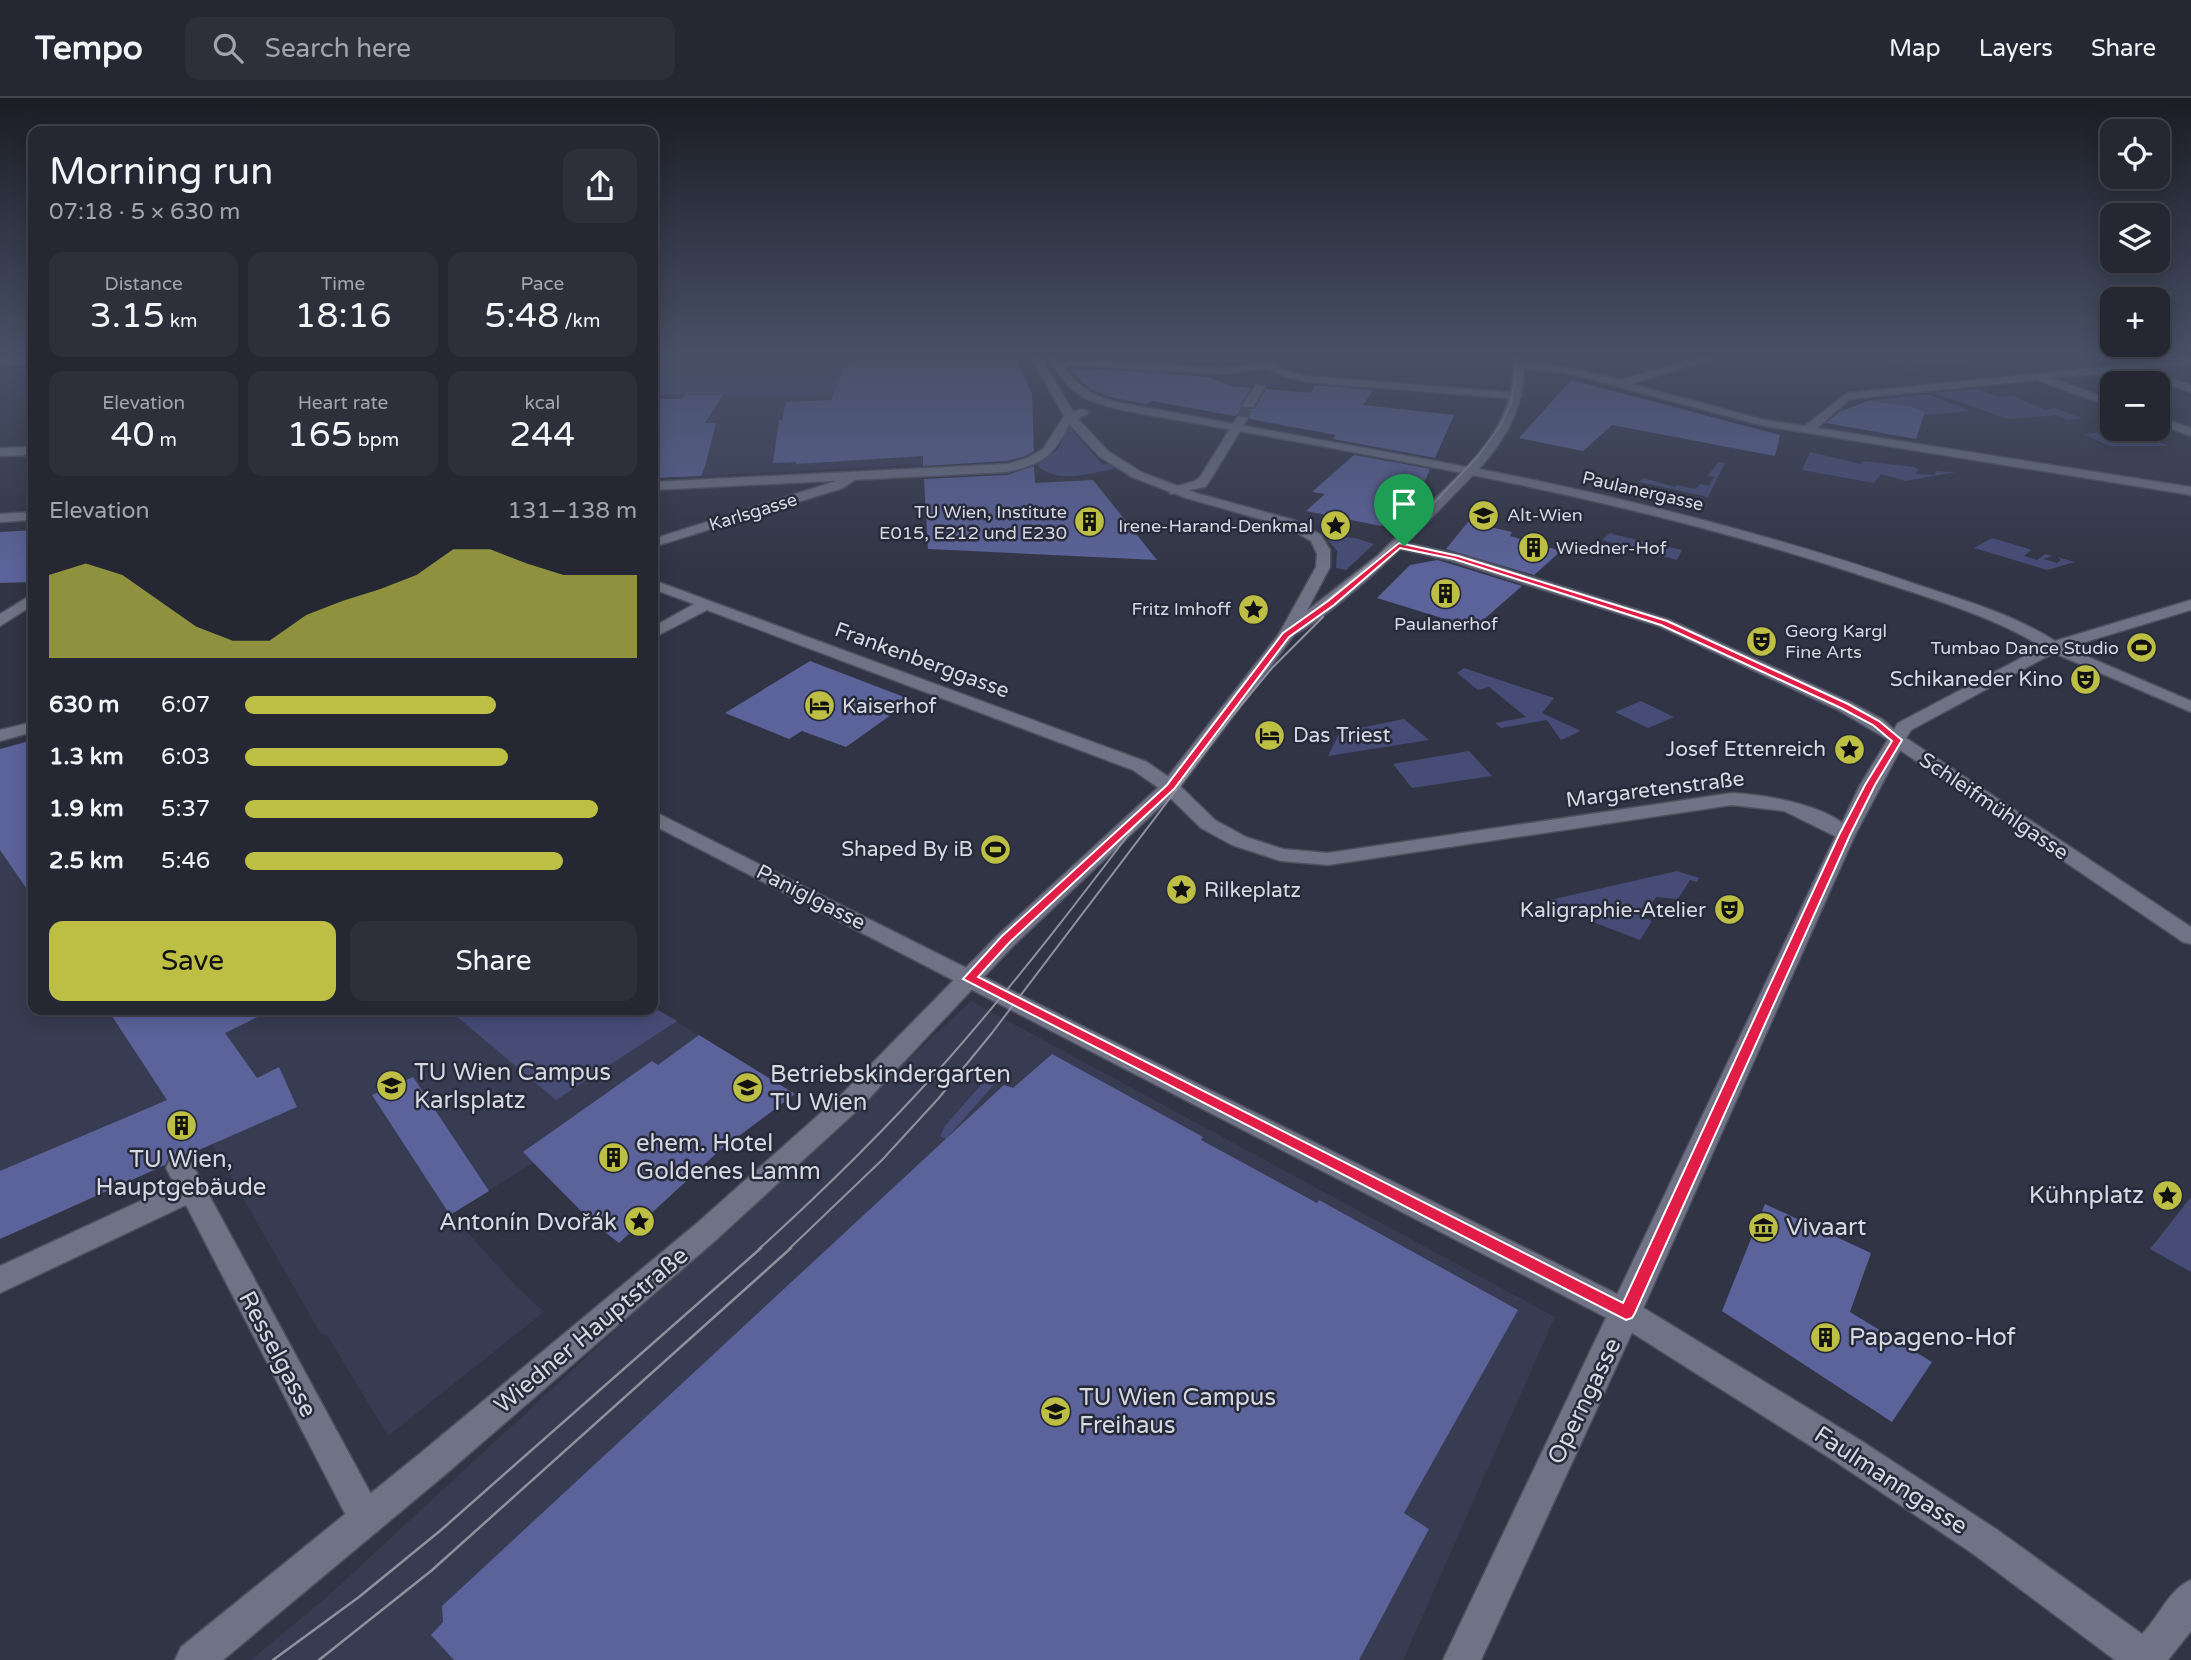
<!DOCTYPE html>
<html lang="en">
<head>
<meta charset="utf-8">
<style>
	:root { --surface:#252733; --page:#2d2f3b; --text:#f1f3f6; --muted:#a3a5ac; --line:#42444e; --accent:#bcbf44 }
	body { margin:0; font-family:"Varela Round",sans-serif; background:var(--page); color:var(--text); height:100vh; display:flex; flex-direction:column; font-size:26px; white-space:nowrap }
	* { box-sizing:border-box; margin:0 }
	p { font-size:23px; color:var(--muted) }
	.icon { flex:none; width:38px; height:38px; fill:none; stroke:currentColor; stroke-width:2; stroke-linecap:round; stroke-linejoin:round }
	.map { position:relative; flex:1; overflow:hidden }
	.details { position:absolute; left:28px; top:28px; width:630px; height:889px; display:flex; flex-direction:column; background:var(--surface); border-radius:14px; box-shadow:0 4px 18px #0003,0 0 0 2px var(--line) }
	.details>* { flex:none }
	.buttons { position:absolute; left:2100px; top:21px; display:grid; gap:14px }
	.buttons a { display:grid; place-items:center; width:70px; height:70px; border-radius:14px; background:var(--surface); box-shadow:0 4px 18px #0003,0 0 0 2px var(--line); font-size:35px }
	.pin { position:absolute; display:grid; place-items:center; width:60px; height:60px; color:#fff; margin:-72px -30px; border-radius:50% 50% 50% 0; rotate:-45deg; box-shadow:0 0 7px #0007 }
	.pin .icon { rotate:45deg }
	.round { display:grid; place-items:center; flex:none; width:74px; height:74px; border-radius:14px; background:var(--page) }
	.head { display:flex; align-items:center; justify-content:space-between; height:119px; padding:0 21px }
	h1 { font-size:38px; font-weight:600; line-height:52px }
	.figures { display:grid; grid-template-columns:repeat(3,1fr); gap:10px; height:119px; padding:7px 21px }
	.figures div { display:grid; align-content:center; border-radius:14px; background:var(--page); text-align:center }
	.figures b { font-size:35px; font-weight:600 }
	.figures small { font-size:19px; font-weight:400 }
	.figures p { font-size:19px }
	.chart { height:196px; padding:14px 21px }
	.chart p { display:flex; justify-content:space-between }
	.chart svg { width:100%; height:126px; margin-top:7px; fill:var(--accent); opacity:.7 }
	.cta { display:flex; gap:14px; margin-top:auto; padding:14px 21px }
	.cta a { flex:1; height:80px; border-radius:14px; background:var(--accent); color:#111; font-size:28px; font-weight:600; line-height:80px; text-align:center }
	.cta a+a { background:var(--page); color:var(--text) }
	ul { padding:0 21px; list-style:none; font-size:23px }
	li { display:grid; grid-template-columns:112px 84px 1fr; align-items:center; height:52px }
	li i { height:18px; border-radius:9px; background:var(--accent) }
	header { display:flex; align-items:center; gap:42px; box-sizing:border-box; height:98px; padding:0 35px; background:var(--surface); border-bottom:2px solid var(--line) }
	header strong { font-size:33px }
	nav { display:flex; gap:38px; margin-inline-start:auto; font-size:24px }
	.search { width:490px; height:63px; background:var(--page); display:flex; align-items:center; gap:18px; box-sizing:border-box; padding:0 24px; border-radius:14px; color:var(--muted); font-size:26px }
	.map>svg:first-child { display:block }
	.built { fill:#383c52 }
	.green { fill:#464c76 }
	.building { fill:#5c639a }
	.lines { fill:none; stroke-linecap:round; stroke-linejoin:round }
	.street-tunnel { stroke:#4a4d5c; stroke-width:11; stroke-dasharray:11 6; stroke-linecap:butt }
	.street-casing { stroke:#4e505e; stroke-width:3 }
	.secondary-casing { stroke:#4e505e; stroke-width:3 }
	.street { fill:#6f7385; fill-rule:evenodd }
	.secondary { fill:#6f7385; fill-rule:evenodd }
	.tram-far1 { stroke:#8f929e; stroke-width:2 }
	.tram { stroke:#8f929e; stroke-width:2.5 }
	.route { fill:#e11d48; stroke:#fff; stroke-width:2; fill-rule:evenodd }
	.labels { text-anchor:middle; stroke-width:5; stroke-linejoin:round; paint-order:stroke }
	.far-street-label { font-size:18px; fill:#d6d8e2; stroke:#272a3a }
	.far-poi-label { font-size:18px; fill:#d6d8e2; stroke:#272a3a; text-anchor:end }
	.street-label { font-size:21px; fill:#d6d8e2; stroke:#272a3a }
	.poi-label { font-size:21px; fill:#d6d8e2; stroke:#272a3a; text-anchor:end }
	.near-poi-label { font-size:24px; fill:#d6d8e2; stroke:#272a3a; text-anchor:start }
	.near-street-label { font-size:24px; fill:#d6d8e2; stroke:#272a3a }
</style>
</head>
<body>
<header>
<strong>Tempo</strong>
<div class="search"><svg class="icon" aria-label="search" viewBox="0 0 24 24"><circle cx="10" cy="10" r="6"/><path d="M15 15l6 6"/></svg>Search here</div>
<nav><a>Map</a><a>Layers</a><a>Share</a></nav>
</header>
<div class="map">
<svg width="2191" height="1562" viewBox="0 0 2191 1562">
	<rect width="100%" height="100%" fill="#313444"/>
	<g class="built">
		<polygon points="1031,294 1033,340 995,363 653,380 653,297"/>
		<polygon points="33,642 33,912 653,912 653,909 795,996 720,1052 619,1145 592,1124 533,1065 451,1116 515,1187 544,1214 388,1338 327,1237 321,1236 212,1046 0,1141 0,651"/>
		<polygon points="971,903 1555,1219 1403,1562 251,1562 328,1498"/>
	</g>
	<g class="green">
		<polygon points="659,256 843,256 842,259 854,259 851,267 846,267 837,288 839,296 653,297 653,263"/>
		<polygon points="1870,256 1976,256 1990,261 1912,268 1882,258 1919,273 1915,273"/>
		<polygon points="1977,291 1999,299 2013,298 2045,312 2055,310 2081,320 2068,322 2056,317 2008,321 1934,295"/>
		<polygon points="1927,296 1970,313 1928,317 1909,308 1867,303"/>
		<path d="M1074,328l3,3 -4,2 29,33h7l5,5c-23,4 -58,16 -77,-4 20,-16 22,-10 29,-38z"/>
		<polygon points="2111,333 2119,336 2133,334 2170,348 2109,348 2084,336"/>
		<polygon points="1810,354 1861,366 1863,363 1914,369 1919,372 1915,375 1917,376 1935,377 1936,373 1956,374 1906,383 1881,376 1874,385 1802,372"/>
		<polygon points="1719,364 1725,365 1708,399 1639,384 1643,380 1675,389 1677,387 1695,391 1700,386 1709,388 1714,379 1707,378"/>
		<polygon points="1610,435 1616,437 1682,452 1677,462 1602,442"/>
		<polygon points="1324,437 1355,440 1374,446 1346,472 1336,470 1337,453"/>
		<polygon points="1992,440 2029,451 2031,452 2024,458 2037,462 2045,456 2053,458 2043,461 2057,465 2061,462 2057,459 2075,464 2047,472 1974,450"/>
		<polygon points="1464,570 1554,600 1542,615 1581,633 1561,642 1547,622 1501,630 1495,625 1526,619 1489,589 1478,592 1457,575"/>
		<polygon points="1641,603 1674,619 1648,630 1615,614"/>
		<polygon points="1404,621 1429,642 1328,658 1340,634"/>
		<polygon points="1469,653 1492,678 1412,690 1393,666"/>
		<polygon points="1677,773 1699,780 1697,784 1690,782 1678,801 1656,799 1643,819 1652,823 1640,842 1541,804"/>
		<polygon points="653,909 677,923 556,1002 449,912 653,912"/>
		<polygon points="993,973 1004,975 946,1041 940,1038 945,1028"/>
		<polygon points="2191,1099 2191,1174 2150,1151"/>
	</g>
	<g class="building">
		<polygon points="1015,258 1032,296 1034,353 1026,358 1007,363 923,368 923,358 796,366 796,364 773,365 779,322 782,322 786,304 831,302 846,267 851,267 854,259"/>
		<polygon points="1102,271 1207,279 1231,288 1251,290 1241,306 1245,312 1255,310 1266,291 1311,295 1315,287 1373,292 1363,307 1454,317 1435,360 1333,341 1336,337 1250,321 1249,317 1239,315 1235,318 1152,303 1146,306 1109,299 1089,290 1070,272"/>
		<polygon points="1571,282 1780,337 1775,358 1612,327 1583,353 1519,340"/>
		<polygon points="685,297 723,297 705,325 716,325 705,368 701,378 653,380 653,301 682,301"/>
		<polygon points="1868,303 1910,308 1925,314 1916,341 1826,325 1839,314"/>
		<polygon points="1354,357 1404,366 1430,371 1425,383 1381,428 1306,413 1325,396 1312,394"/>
		<polygon points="1034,368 1035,385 1093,382 1157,462 928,451 924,381 1007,377"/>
		<polygon points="1468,424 1512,434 1510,438 1561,453 1534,477 1446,451"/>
		<polygon points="33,432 33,484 0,485 0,434"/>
		<polygon points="1437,462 1451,466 1522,488 1474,530 1377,500 1410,467"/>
		<polygon points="810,563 912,602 846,649 802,633 789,641 725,615"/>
		<polygon points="33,642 33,800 0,752 0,651"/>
		<polygon points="108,912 272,912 225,935 257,980 279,969 297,1009 185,1058 169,1059 165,1067 0,1141 0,1073 167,1002"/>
		<polygon points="699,937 795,996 720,1052 619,1145 592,1124 523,1054 652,963 658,967"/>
		<polygon points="1052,956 1203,1039 1201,1042 1317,1105 1319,1102 1518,1212 1404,1415 1429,1431 1359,1562 454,1562 431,1537 443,1524 442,1508 1004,987 1013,990"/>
		<polygon points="413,979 489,1093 450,1117 372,997"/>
		<polygon points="1765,1106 1871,1155 1850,1214 1932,1264 1892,1324 1722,1213"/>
	</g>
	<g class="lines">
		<polyline class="street-tunnel" points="1242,320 1249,307"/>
		<defs>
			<g id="street">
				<polygon points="1712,256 1729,256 1631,286 1765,322 1805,328 1847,295 2191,260 2191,266 2141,271 2191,287 2191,294 2126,273 2051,280 2112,302 2112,309 2037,282 1850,301 1817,330 2191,389 2191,397 1764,328 1571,276 1520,269 1515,266 1520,263 1572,270 1619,282"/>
				<rect x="0" y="260" width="33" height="6"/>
				<polygon points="1075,261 1224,270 1270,264 1290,274 1307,278 1517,295 1522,298 1517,301 1307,284 1282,278 1268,270 1224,276 1075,267 1058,271 1053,268"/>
				<polygon points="1256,286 1265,288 1253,309 1245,309 1243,307"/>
				<polygon points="1238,318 1248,320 1209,384 1205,389 1170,396 1170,390 1195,383 1200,379"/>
				<polygon points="2158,319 2191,330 2191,338 2158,326"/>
				<polygon points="33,349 33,357 0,358 0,350"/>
				<path d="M1469,370l6,4 -2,3 -66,68 54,12 209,65 180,82 32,17 24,21 -9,5 -59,-35 -180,-84 -206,-65 -52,-12c-17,17 -100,94 -120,89l-2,-3 2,-3 97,-76 88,-87z"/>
				<polygon points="851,376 857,380 843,390 653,449 653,441 833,384"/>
				<path d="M653,482l494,182 30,21 38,37 31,17 37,12 45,4 404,-60c34,2 101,12 123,42l-3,4 -7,2 -61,-30 -52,-6 -404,60 -47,-4 -49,-16 -31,-17 -38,-37 -30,-21 -426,-160 -54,28v-11l41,-23 -41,-15z"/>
				<polygon points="33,496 33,507 0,528 0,516"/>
				<polygon points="2053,544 2191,603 2191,614 2047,552 2045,549"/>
				<polygon points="33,624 33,634 0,643 0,632"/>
				<path d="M653,713l984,493 223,136 136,89 146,105c17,-17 27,-45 49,-54v51l-23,29h-53l-143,-107 -136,-91 -221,-140 -962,-497z"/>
				<polygon points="180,1059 190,1062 378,1409 383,1421 378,1433 366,1438 354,1433 186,1107 0,1195 0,1168 175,1087 166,1070 170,1062"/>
			</g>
			<g id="secondary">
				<path d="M1029,256h10l34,58 10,-3 6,3 -11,7 30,32 33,21 55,21 98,27 27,15 9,15v17l-36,68 -117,156 -163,154 -154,163 -144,132 -269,233 -224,187h-48l6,-13 242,-196 273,-227 146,-130 156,-159 165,-152 116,-149 37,-67 1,-13 -6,-13 -26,-15 -99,-28 -54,-21 -32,-20 -31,-33c-15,32 -26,40 -62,48l-354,18v-8l354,-18 20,-6 16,-9 21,-33z"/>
				<path d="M1047,256h10c15,27 29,40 59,48l351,65c30,-33 50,-67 46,-113h10c5,46 -14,82 -44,115 147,29 291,65 433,114 48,16 101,31 143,58l136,-41v10l-132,40 -148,80 -5,8 285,189v17l-8,-2 -283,-192 -45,85 -214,478 -160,347h-38l417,-875 38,-62 144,-76c-47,-31 -128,-54 -182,-72 -239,-80 -486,-119 -733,-164 -43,-10 -59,-16 -80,-57z"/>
				<polygon points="33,414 33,422 0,424 0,416"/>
			</g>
		</defs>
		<use href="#street" class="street-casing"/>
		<use href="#secondary" class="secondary-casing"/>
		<use href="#street" class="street"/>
		<use href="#secondary" class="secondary"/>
		<g class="tram-far1">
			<path d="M759,1151c64,-58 126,-119 184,-184 108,-122 203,-256 303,-384l40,-46 118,-100 74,-79 23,-31 10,-22 5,-29 -1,-20"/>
			<polyline points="789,1151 882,1062 938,1001 992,935 1233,617 1272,570 1323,519"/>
		</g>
		<g class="tram">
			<polyline points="273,1562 359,1499 441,1432 761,1150"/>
			<polyline points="319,1562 431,1473 791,1150"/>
		</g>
	</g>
	<linearGradient id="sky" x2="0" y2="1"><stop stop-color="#1b1d25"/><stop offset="0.54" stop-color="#485067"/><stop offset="1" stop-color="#485067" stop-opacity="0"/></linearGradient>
	<rect width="2191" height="475" fill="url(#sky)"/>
	<path class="route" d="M1399,445l59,13 209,65 181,83 31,17 23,19 -27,45 -25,50 -215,478 -3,5 -6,2 -663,-341 38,-42 166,-152 116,-152 45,-32zM1400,450l54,11 207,66 180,83 32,17 19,16 -27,44 -26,50 -216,468 -645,-326 32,-35 164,-153 115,-152 45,-32z"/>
	<defs>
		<symbol id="school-disc" viewBox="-11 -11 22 22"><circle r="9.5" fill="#bcbf44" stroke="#272a3a"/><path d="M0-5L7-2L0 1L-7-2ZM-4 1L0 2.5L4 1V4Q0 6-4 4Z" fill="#111"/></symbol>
		<symbol id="building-disc" viewBox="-11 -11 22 22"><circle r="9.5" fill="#bcbf44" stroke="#272a3a"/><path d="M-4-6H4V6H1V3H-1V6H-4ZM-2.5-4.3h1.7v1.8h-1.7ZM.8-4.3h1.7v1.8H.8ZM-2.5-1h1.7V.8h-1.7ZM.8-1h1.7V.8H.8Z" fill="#111"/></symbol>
		<symbol id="sight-disc" viewBox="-11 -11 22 22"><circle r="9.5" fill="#bcbf44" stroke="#272a3a"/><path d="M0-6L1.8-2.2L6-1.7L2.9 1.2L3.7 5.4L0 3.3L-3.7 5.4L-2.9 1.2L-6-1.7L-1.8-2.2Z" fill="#111"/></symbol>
		<symbol id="theatre-disc" viewBox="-11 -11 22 22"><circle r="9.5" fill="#bcbf44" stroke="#272a3a"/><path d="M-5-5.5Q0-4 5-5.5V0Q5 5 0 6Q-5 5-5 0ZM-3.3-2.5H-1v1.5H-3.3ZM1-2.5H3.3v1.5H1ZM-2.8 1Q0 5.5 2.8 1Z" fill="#111"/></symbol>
		<symbol id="stadium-disc" viewBox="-11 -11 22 22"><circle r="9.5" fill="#bcbf44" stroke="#272a3a"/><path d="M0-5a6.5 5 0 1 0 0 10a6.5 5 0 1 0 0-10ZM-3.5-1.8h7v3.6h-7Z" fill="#111"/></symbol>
		<symbol id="hotel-disc" viewBox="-11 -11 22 22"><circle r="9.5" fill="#bcbf44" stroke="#272a3a"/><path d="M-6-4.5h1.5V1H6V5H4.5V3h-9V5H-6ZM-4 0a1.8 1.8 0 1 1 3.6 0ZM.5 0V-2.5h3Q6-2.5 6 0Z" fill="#111"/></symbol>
		<symbol id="university-disc" viewBox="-11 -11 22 22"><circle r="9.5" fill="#bcbf44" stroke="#272a3a"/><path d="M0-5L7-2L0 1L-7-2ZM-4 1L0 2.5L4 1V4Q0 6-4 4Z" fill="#111"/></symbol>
		<symbol id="museum-disc" viewBox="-11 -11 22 22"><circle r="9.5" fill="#bcbf44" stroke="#272a3a"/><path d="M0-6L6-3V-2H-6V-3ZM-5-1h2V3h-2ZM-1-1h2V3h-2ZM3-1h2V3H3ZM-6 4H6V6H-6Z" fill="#111"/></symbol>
	</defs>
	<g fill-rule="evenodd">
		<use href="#school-disc" x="1466" y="400" width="35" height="35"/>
		<use href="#building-disc" x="1072" y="406" width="35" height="35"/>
		<use href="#sight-disc" x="1318" y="410" width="35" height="35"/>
		<use href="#building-disc" x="1516" y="432" width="35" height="35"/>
		<use href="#building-disc" x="1428" y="478" width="35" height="35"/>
		<use href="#sight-disc" x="1236" y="494" width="35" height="35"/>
		<use href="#theatre-disc" x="1744" y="526" width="35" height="35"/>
		<use href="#stadium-disc" x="2124" y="532" width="35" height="35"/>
		<use href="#theatre-disc" x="2068" y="564" width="35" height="35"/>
		<use href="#hotel-disc" x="802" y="590" width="35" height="35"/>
		<use href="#hotel-disc" x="1252" y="620" width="35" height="35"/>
		<use href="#sight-disc" x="1832" y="634" width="35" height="35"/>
		<use href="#stadium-disc" x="978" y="734" width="35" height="35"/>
		<use href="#sight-disc" x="1164" y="774" width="35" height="35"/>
		<use href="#theatre-disc" x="1712" y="794" width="35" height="35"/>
		<use href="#university-disc" x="374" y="970" width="35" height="35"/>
		<use href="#school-disc" x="730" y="972" width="35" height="35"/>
		<use href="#building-disc" x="164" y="1010" width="35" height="35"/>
		<use href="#building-disc" x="596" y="1042" width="35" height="35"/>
		<use href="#sight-disc" x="2150" y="1080" width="35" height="35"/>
		<use href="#sight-disc" x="622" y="1106" width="35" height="35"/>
		<use href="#museum-disc" x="1746" y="1112" width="35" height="35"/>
		<use href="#building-disc" x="1808" y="1222" width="35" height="35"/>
		<use href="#university-disc" x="1038" y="1296" width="35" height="35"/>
	</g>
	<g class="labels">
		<g class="far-street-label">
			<text transform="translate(1643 393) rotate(13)" y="6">Paulanergasse</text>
			<text transform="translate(753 414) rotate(-17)" y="6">Karlsgasse</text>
		</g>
		<g class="far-poi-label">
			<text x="1067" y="420">TU Wien, Institute<tspan x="1067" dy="21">E015, E212 und E230</tspan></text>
			<text x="1507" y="423" text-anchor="start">Alt-Wien</text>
			<text x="1313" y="434">Irene-Harand-Denkmal</text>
			<text x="1556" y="456" text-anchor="start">Wiedner-Hof</text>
			<text x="1231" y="517">Fritz Imhoff</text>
			<text x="1446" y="532" text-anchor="middle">Paulanerhof</text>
			<text x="1785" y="539" text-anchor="start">Georg Kargl<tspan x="1785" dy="21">Fine Arts</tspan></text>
			<text x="2119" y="556">Tumbao Dance Studio</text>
		</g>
		<g class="street-label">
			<text transform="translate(922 562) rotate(20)" y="7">Frankenberggasse</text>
			<text transform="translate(1655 691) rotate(-7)" y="7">Margaretenstraße</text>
			<text transform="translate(1994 708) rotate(34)" y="7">Schleifmühlgasse</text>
			<text transform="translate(811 799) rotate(27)" y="7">Paniglgasse</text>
		</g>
		<g class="poi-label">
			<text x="2063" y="588">Schikaneder Kino</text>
			<text x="842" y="615" text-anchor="start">Kaiserhof</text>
			<text x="1293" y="644" text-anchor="start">Das Triest</text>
			<text x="1826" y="658">Josef Ettenreich</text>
			<text x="973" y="758">Shaped By iB</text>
			<text x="1204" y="799" text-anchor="start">Rilkeplatz</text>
			<text x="1706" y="819">Kaligraphie-Atelier</text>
		</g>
		<g class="near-poi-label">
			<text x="414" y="982">TU Wien Campus<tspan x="414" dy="28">Karlsplatz</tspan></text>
			<text x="770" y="984">Betriebskindergarten<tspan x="770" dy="28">TU Wien</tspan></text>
			<text x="636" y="1053">ehem. Hotel<tspan x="636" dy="28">Goldenes Lamm</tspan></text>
			<text x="181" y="1069" text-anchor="middle">TU Wien,<tspan x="181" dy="28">Hauptgebäude</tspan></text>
			<text x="2144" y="1105" text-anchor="end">Kühnplatz</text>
			<text x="617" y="1132" text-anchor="end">Antonín Dvořák</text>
			<text x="1786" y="1137">Vivaart</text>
			<text x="1849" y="1247">Papageno-Hof</text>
			<text x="1079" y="1307">TU Wien Campus<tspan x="1079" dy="28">Freihaus</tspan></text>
		</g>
		<g class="near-street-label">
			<text transform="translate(591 1232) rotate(-40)" y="8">Wiedner Hauptstraße</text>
			<text transform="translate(278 1256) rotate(62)" y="8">Resselgasse</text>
			<text transform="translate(1584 1303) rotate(-64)" y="8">Operngasse</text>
			<text transform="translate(1891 1382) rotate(33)" y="8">Faulmanngasse</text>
		</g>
	</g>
</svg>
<div class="buttons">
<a><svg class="icon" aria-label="locate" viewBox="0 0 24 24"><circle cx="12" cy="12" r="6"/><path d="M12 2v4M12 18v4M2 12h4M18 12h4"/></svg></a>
<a><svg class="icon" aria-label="layers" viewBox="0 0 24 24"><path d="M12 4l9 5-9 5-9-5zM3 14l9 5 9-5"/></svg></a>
<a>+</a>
<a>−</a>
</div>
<div class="pin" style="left:1404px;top:448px;background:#1e9e55"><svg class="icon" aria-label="arrive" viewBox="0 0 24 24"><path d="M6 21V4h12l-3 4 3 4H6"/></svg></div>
<section class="details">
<div class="head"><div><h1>Morning run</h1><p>07:18 · 5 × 630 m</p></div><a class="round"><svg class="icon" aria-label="share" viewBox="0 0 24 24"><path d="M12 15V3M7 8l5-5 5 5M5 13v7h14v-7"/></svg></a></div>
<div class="figures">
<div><p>Distance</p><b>3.15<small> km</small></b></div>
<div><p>Time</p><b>18:16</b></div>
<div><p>Pace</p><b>5:48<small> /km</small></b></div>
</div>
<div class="figures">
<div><p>Elevation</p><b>40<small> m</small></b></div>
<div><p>Heart rate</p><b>165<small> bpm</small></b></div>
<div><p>kcal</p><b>244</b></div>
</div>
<div class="chart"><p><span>Elevation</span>131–138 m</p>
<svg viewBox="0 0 160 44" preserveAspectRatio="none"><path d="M0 44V15L10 11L20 15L30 24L40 33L50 38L60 38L70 29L80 24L90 20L100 15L110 6L120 6L130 11L140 15L150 15L160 15V44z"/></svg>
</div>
<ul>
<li><b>630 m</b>6:07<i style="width:64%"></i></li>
<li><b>1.3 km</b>6:03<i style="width:67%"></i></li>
<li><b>1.9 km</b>5:37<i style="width:90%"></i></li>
<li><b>2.5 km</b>5:46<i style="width:81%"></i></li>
</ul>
<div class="cta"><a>Save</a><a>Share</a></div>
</section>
</div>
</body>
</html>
